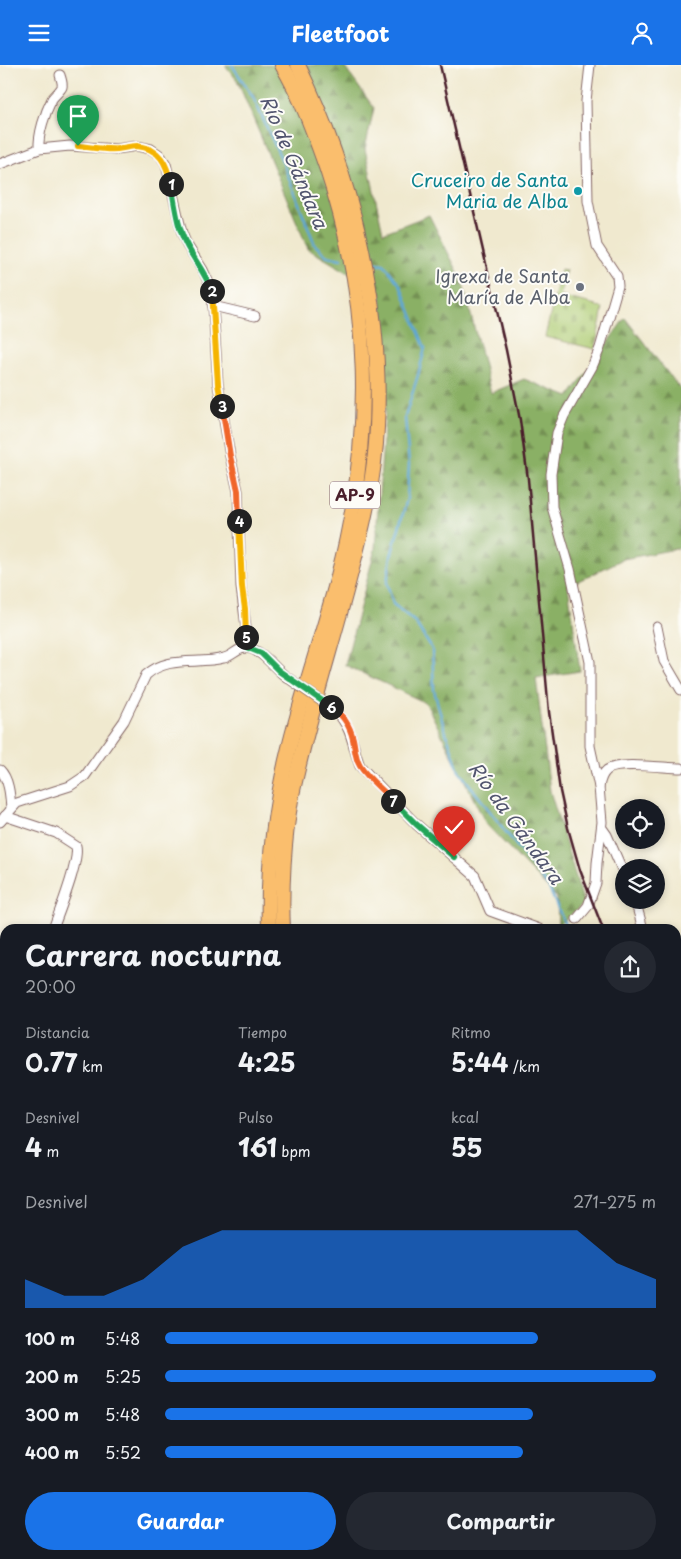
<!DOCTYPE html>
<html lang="es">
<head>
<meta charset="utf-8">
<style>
	:root { --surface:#171b24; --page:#242831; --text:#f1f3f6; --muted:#9ea1a6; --accent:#1a73e8 }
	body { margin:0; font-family:"Playpen Sans",sans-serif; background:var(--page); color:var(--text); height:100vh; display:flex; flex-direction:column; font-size:19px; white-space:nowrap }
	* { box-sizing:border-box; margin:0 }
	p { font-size:16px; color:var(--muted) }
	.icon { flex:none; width:28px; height:28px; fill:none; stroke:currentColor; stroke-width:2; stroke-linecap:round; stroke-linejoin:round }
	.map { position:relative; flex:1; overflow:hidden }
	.side { position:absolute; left:0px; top:859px; width:681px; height:636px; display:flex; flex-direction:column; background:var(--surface); border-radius:15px 15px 0 0; box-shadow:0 2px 8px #0003 }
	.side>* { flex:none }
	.buttons { position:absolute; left:615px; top:734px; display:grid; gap:10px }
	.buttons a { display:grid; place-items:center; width:50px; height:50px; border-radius:50%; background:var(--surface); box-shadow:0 2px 8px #0003; font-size:25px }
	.pin { position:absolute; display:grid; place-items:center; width:42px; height:42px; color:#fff; margin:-51px -21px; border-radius:50% 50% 50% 0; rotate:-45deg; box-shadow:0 0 5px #0007 }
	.pin .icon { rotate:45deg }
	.km { position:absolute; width:25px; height:25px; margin:-12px; border-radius:50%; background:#222; color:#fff; font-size:14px; line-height:25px; text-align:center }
	.round { display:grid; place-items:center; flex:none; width:52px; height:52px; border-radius:26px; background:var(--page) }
	.overview { display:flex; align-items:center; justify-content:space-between; height:85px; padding:0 25px }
	h1 { font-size:28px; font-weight:700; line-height:38px }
	.metrics { display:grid; grid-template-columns:repeat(3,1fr); gap:8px; height:85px; padding:5px 25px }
	.metrics div { display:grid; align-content:center }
	.metrics b { font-size:25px; font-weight:700 }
	.metrics small { font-size:14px; font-weight:400 }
	.metrics p { font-size:14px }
	.chart { height:140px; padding:10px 25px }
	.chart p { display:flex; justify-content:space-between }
	.chart svg { width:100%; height:90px; margin-top:5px; fill:var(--accent); opacity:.7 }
	.cta { display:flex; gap:10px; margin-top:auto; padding:10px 25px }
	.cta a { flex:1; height:58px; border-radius:30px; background:var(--accent); color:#fff; font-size:20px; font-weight:700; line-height:58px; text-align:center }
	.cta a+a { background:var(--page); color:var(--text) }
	ul { padding:0 25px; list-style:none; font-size:16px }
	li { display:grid; grid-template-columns:80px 60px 1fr; align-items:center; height:38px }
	li i { height:12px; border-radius:6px; background:var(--accent) }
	header { display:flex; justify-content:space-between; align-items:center; height:65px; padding:0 25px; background:var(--accent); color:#fff; font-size:22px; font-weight:700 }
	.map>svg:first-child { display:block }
	.forest { fill:url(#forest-firs); stroke:#6a6848 }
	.cemetery { fill:url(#cemetery-stones); stroke:#7c764f }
	.park { fill:url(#park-tufts); stroke:#7c764f }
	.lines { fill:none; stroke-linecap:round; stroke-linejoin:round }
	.stream { stroke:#5da7d5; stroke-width:2.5 }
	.minor-casing { stroke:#846664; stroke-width:11 }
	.major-casing { stroke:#846664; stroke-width:14 }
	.highway-casing { stroke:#846664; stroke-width:16 }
	.minor { stroke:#fff; stroke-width:9 }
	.major { stroke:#fabe6d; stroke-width:11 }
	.highway { stroke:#fabe6d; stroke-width:14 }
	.rail { stroke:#4a1f2b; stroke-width:2.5 }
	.minor-bridge-casing { stroke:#846664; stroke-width:11; stroke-linecap:butt }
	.minor-bridge { stroke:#fff; stroke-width:9 }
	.split-1-casing { stroke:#fff; stroke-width:10 }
	.split-2-casing { stroke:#fff; stroke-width:10 }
	.split-3-casing { stroke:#fff; stroke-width:10 }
	.split-4-casing { stroke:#fff; stroke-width:10 }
	.split-5-casing { stroke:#fff; stroke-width:10 }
	.split-6-casing { stroke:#fff; stroke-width:10 }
	.split-7-casing { stroke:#fff; stroke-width:10 }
	.split-8-casing { stroke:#fff; stroke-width:10 }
	.split-1 { stroke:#f5b400; stroke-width:6 }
	.split-2 { stroke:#22a559; stroke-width:6 }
	.split-3 { stroke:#f5b400; stroke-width:6 }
	.split-4 { stroke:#f0652b; stroke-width:6 }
	.split-5 { stroke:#f5b400; stroke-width:6 }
	.split-6 { stroke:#22a559; stroke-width:6 }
	.split-7 { stroke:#f0652b; stroke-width:6 }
	.split-8 { stroke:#22a559; stroke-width:6 }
	.culture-dot { fill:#0f9aa8; stroke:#fdfcf7; stroke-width:2 }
	.worship-dot { fill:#6b7280; stroke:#fdfcf7; stroke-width:2 }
	.labels { text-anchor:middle; stroke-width:4; stroke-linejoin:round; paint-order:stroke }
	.shield { fill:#fdfcf7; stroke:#806168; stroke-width:1 }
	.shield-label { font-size:16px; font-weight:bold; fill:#4a1f2b }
	.culture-label { font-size:18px; fill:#0d838f; stroke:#fdfcf7; text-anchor:end }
	.worship-label { font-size:18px; fill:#5b616d; stroke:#fdfcf7; text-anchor:end }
	.water-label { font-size:19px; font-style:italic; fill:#52556f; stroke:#fdfcf7 }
</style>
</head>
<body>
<header><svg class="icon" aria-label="menu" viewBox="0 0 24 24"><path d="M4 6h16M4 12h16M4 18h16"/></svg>Fleetfoot<svg class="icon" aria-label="person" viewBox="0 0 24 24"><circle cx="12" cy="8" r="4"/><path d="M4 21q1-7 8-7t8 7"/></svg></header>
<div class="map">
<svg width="681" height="1494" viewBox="0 0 681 1494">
	<defs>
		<pattern id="forest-firs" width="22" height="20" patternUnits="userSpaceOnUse" patternTransform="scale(1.25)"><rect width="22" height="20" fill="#8ab065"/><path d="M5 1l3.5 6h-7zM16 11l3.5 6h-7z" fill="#738f53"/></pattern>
		<pattern id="cemetery-stones" width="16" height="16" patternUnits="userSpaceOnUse" patternTransform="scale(1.25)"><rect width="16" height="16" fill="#aecc73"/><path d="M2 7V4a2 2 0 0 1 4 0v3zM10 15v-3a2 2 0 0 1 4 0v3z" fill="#97af64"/></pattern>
		<pattern id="park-tufts" width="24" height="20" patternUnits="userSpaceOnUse" patternTransform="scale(1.25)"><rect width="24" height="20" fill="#aecc73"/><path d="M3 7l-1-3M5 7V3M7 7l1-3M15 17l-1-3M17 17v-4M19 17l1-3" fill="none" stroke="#97af64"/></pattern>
	</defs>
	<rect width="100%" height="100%" fill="#fdfcf7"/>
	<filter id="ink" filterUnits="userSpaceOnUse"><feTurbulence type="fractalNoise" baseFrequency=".02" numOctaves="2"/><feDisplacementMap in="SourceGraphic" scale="10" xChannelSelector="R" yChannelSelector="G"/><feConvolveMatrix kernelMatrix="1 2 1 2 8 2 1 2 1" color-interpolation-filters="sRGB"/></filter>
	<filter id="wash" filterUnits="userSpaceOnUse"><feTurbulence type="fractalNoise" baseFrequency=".0096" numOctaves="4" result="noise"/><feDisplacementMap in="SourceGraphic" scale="20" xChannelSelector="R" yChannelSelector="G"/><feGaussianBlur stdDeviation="1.12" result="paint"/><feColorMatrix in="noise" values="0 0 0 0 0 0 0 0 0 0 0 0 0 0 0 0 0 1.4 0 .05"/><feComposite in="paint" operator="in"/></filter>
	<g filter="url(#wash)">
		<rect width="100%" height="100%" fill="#f0e9cf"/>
		<polygon class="forest" points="225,0 343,0 374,43 365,84 383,168 429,150 462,215 491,328 524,314 569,332 625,253 681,325 681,483 623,494 568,521 580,606 536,613 550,726 584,839 558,860 557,833 486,759 426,638 345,600 375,484 386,336 381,227 308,184 237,15"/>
		<polygon class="cemetery" points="561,204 566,205 560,231 596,240 596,242 603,243 595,284 545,272"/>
		<polygon class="park" points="676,1088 681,1098 681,1494 272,1494 273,1490 676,1490"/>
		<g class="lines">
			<g class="stream">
				<polyline points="232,0 253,32 283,98 315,180 327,191 341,194"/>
				<polyline points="375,198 384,199 400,220 425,283 418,310 405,352 409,399 407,434 391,491 387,518 393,539 415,557 432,584 434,625 443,659 459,706 549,823 567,864"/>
				<polyline points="350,1494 352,1490"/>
			</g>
		</g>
	</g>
	<g filter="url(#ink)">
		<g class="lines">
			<defs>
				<g id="minor">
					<path d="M39,84c-1,-15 6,-36 13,-50 3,-4 8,-8 10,-12 1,-4 -1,-8 -2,-12"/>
					<polyline points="0,99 39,84 70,81 117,84 137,81 151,84 160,90 166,99 182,168 187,180 203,205 212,225 218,319 230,391 238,426 241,522 246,562 246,583"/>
					<polyline points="213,241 255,251"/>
					<polyline points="657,562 664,596 681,625"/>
					<path d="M336,646c18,21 15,32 24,55l56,58 59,52 15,35 49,18"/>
					<path d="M0,705c9,9 10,25 11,38"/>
					<path d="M599,722c1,-6 3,-13 8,-17 12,-9 58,-2 74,-2"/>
					<path d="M5,751l51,17 20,13c4,15 -17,66 -23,83"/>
					<path d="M0,757l17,-19 53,-17 15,-10 39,-55 22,-46c23,-20 51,-10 78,-17 9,-2 15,-12 25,-10 15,4 24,19 36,28"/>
					<polyline points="602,763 607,770 624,809"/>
					<polyline points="635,835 643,864"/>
					<polyline points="577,854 588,841 596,818 597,798 602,757 599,722 590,681 590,597 570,504 552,442 551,409 557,368 564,351 592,302 600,283 618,221 617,211 597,181 588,136 586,36 590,0"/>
					<polyline points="0,893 5,896"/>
					<polyline points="676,937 681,945"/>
					<polyline points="0,997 5,990"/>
					<polyline points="0,1152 5,1178"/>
				</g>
				<g id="major">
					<polyline points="0,1235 5,1260"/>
					<polyline points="0,1259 5,1277"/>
					<polyline points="0,1288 5,1308"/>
					<polyline points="53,1490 54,1494"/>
				</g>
				<g id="highway">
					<path d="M269,864c-2,-59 5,-120 19,-177 14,-60 35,-117 50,-176 36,-139 34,-273 -12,-409 -12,-34 -25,-70 -44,-102"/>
					<path d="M283,864c-2,-39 1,-91 8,-129 15,-74 39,-147 58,-220 13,-49 26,-101 28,-153 6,-124 -25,-251 -79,-362"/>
					<polyline points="222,1494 224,1490"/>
					<polyline points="235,1494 237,1490"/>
				</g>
			</defs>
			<use href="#minor" class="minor-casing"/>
			<use href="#major" class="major-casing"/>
			<use href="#highway" class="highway-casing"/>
			<use href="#minor" class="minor"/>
			<use href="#major" class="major"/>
			<use href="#highway" class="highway"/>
			<g class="rail">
				<polyline points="440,0 506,285 520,355 528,414 549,647 560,726 568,763 580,805 603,864"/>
				<polyline points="676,1012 681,1022"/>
				<polyline points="676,1024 681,1034"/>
			</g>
			<defs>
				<polyline id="minor-bridge" points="285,611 336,646"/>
			</defs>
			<use href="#minor-bridge" class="minor-bridge-casing"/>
			<use href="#minor-bridge" class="minor-bridge"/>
		</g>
	</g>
	<g class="lines" filter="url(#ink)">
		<defs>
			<path id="split-1" d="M78,81c13,1 26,4 39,3 7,-1 14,-3 20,-3 23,2 30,18 34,38"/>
			<path id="split-2" d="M171,119c4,20 6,43 16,62 8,15 19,28 25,45"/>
			<polyline id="split-3" points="212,226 218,319 222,341"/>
			<polyline id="split-4" points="222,341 230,391 238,426 239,456"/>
			<polyline id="split-5" points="239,456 242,522 245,544 246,572"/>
			<polyline id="split-6" points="246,572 246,582 261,588 279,606 331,642"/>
			<path id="split-7" d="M331,642c11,7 19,19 22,32 2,9 2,19 7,27 8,13 23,24 33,35"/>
			<polyline id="split-8" points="393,736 416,759 454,792"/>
		</defs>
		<use href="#split-1" class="split-1-casing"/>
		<use href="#split-2" class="split-2-casing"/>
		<use href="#split-3" class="split-3-casing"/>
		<use href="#split-4" class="split-4-casing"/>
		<use href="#split-5" class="split-5-casing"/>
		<use href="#split-6" class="split-6-casing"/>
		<use href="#split-7" class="split-7-casing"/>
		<use href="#split-8" class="split-8-casing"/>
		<use href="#split-1" class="split-1"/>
		<use href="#split-2" class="split-2"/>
		<use href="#split-3" class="split-3"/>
		<use href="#split-4" class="split-4"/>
		<use href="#split-5" class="split-5"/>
		<use href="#split-6" class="split-6"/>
		<use href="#split-7" class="split-7"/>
		<use href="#split-8" class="split-8"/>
	</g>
	<circle class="culture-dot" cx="578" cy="126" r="5"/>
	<circle class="worship-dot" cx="580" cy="222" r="5"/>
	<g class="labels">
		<rect class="shield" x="330" y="416.5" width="50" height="27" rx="4"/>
		<g class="shield-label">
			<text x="355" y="436">AP-9</text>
		</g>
		<g class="culture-label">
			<text x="568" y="122">Cruceiro de Santa<tspan x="568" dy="21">Maria de Alba</tspan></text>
		</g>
		<g class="worship-label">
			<text x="570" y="218">Igrexa de Santa<tspan x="570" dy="21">María de Alba</tspan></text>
		</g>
		<g class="water-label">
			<text transform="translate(294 97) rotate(67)" y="7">Río de Gándara</text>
			<text transform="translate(516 758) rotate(54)" y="7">Río da Gándara</text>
		</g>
	</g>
</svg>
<div class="buttons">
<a><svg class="icon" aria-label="locate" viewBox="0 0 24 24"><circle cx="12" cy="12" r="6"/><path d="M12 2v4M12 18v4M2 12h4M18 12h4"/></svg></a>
<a><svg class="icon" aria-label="layers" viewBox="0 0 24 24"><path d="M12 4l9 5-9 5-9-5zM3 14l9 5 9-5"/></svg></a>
</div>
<div class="pin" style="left:78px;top:81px;background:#1e9e55"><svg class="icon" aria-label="arrive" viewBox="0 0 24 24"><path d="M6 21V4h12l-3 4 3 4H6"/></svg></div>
<div class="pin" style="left:454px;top:792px;background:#d93025"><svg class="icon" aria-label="check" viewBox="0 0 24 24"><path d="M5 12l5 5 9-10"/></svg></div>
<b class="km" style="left:171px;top:119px">1</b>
<b class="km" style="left:212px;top:226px">2</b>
<b class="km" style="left:222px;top:341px">3</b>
<b class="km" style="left:239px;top:456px">4</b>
<b class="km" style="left:246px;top:572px">5</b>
<b class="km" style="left:331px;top:642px">6</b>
<b class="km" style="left:393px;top:736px">7</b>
<section class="side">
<div class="overview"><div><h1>Carrera nocturna</h1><p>20:00</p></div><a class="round"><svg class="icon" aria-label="share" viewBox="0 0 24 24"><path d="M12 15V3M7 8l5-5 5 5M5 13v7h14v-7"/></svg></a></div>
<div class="metrics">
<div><p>Distancia</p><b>0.77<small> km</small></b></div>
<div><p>Tiempo</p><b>4:25</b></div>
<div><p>Ritmo</p><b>5:44<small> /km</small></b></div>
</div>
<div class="metrics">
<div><p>Desnivel</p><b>4<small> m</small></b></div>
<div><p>Pulso</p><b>161<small> bpm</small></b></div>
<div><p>kcal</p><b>55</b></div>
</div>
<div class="chart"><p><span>Desnivel</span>271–275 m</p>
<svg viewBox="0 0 160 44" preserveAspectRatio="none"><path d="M0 44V30L10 38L20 38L30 30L40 14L50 6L60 6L70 6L80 6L90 6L100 6L110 6L120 6L130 6L140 6L150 22L160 30V44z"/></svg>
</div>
<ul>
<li><b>100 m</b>5:48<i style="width:76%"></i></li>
<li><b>200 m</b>5:25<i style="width:100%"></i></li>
<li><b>300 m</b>5:48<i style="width:75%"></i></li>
<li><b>400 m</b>5:52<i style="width:73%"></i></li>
</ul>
<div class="cta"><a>Guardar</a><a>Compartir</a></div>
</section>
</div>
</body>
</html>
